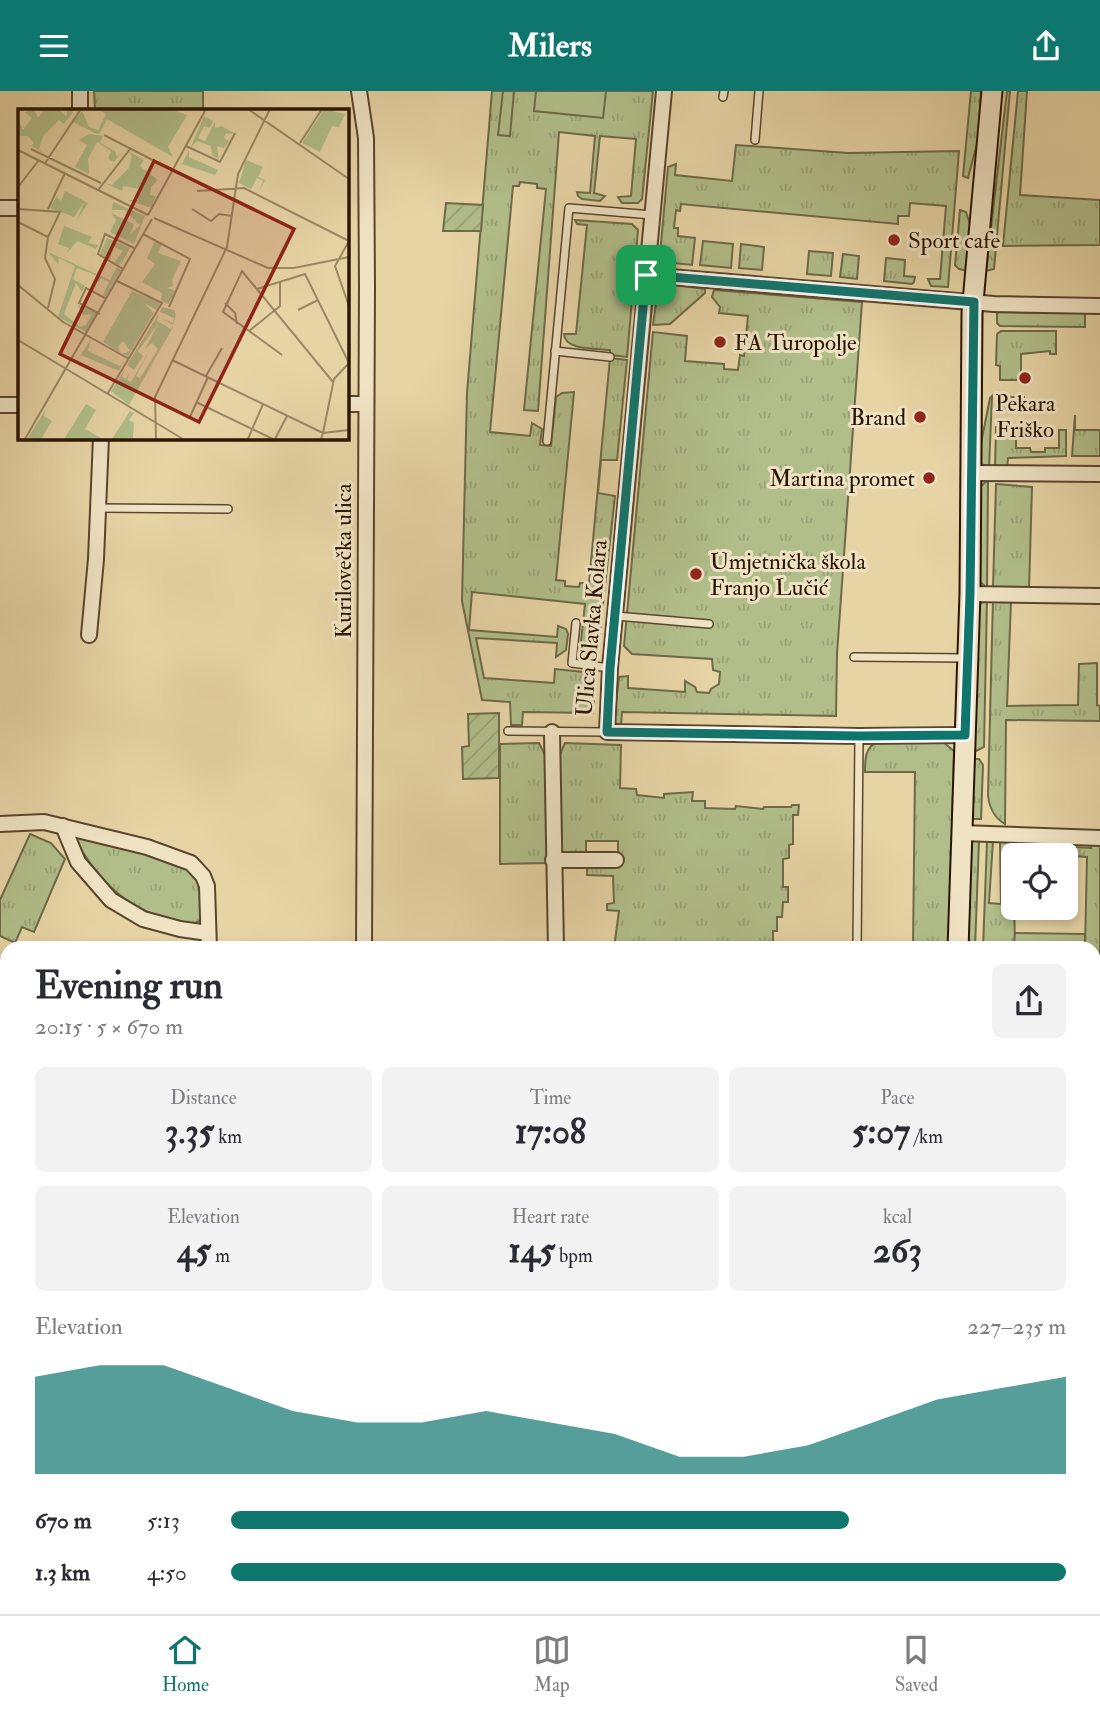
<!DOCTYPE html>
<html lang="en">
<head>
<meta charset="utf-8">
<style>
	:root { --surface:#fff; --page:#f2f2f3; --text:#2b2b33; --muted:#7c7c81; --line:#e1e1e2; --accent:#0f766e }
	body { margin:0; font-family:"IM FELL Double Pica",serif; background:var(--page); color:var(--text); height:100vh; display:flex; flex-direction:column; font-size:26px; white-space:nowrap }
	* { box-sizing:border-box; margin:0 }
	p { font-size:23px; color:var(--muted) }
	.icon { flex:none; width:38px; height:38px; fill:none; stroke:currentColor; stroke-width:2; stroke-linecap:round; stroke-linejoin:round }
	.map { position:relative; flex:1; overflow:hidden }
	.details { position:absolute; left:0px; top:850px; width:1101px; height:674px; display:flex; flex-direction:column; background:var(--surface); border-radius:21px 21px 0 0; box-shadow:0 4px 10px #0003 }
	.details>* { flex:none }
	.buttons { position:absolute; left:1001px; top:752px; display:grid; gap:14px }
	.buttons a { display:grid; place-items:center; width:77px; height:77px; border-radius:10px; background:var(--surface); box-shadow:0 4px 10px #0003; font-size:35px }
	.pin { position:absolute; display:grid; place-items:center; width:60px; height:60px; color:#fff; margin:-30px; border-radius:14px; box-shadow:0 4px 10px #0006 }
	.round { display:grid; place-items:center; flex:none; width:74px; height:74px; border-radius:10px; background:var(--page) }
	.headline { display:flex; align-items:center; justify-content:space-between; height:119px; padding:0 35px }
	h1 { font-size:38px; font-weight:800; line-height:52px }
	.stats { display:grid; grid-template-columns:repeat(3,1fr); gap:10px; height:119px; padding:7px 35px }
	.stats div { display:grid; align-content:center; border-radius:10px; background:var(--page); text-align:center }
	.stats b { font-size:35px; font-weight:800 }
	.stats small { font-size:19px; font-weight:400 }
	.stats p { font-size:19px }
	.chart { height:196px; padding:14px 35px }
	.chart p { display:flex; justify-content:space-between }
	.chart svg { width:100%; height:126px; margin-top:7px; fill:var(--accent); opacity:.7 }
	ul { padding:0 35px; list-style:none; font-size:23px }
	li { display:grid; grid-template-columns:112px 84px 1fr; align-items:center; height:52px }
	li i { height:18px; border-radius:9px; background:var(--accent) }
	header { display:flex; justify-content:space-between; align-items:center; height:91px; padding:0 35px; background:var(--accent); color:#fff; font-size:32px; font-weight:800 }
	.tabs { display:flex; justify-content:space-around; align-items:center; height:98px; border-top:2px solid var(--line); background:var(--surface); font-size:19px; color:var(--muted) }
	.tabs a { display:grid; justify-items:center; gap:4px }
	.tabs .on { color:var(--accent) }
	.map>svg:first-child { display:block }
	.grass { fill:url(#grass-tufts); stroke:#6e6a48; stroke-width:2 }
	.garden { fill:url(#garden-furrows); stroke:#6e6a48; stroke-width:2 }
	.pitch { fill:#b1be8a; stroke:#6e6a48; stroke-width:2 }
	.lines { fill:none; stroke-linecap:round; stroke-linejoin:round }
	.service-casing { stroke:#5a452d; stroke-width:10 }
	.minor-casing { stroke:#5a452d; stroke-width:18 }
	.secondary-casing { stroke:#2b1505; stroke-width:23 }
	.service { stroke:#efe3c4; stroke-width:7 }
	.minor { stroke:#efe3c4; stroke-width:14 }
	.secondary { stroke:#efe3c4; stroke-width:19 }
	.route-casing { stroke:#fff; stroke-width:14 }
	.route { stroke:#0f766e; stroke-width:9 }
	.poi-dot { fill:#8f2418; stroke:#efe3c4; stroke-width:2.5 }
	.labels { text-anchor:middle; stroke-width:6; stroke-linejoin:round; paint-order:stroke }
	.poi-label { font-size:23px; fill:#2b1505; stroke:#efe3c4; text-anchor:start }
	.street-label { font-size:23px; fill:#2b1505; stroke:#efe3c4 }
	.inset-road { fill:none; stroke:#9c8865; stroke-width:2 }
	.view { fill:#8f2418; fill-opacity:0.15; stroke:#8f2418; stroke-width:3.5 }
	.inset-edge { fill:none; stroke:#2b1505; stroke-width:3.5 }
</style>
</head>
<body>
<header><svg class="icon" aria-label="menu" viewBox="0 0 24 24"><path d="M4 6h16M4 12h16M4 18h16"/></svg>Milers<svg class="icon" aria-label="share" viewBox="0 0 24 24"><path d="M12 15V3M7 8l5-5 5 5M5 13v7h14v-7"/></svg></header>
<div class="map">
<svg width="1100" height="1523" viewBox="0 0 1100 1523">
	<defs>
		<pattern id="grass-tufts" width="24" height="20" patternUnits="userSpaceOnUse" patternTransform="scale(1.75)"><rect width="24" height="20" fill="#b1be8a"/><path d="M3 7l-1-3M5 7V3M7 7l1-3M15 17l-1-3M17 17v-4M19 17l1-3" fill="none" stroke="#98a276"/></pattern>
		<pattern id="garden-furrows" width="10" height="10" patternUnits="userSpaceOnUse" patternTransform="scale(1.75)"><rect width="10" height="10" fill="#b1be8a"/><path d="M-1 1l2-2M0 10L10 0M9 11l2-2" fill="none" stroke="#98a276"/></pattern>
	</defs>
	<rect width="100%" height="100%" fill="#e7d4a5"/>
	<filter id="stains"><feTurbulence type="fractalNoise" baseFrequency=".00286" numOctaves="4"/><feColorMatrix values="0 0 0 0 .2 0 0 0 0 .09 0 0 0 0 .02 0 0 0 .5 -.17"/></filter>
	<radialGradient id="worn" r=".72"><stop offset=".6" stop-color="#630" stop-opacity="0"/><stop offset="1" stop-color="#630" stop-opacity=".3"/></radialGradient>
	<g class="grass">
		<polygon points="94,0 203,0 203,19 95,19"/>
		<polygon points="492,0 653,0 642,108 638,112 622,112 618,106 631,105 636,48 600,45 594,102 605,105 600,110 582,108 578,105 577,101 590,102 595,45 559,41 538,320 524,319 546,98 537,97 537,93 520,91 519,95 513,95 490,341 530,345 532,332 542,338 540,354 551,355 556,306 562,302 574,301 556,489 565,490 565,495 579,496 580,492 589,492 610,267 627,269 617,369 601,369 598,402 615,405 597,567 583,565 580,559 585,513 472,501 469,539 557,546 558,535 566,538 568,543 566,559 556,566 557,552 476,547 484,587 554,592 555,578 594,582 596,584 593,622 523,621 522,634 511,634 510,611 482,609 462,510 467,302"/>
		<polygon points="971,0 981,0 978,49 968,87 963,85"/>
		<polygon points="1007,0 1010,0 994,178 986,180"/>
		<polygon points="1018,0 1027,0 1020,104 1100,109 1100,154 1003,155"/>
		<polygon points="736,54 848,62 959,60 948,196 931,195 928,188 940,188 946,115 910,112 909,125 898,125 898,133 681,113 680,120 676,119 674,137 678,137 678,145 695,147 692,174 665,171 660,163 668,76 676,73 675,84 732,90"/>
		<polygon points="960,119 966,121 972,139 968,180 959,178 955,174"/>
		<path d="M575,129l57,4 6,6 -11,127 -17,-2v-5c-14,-2 -45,1 -46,-16h12l11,-109 -10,-1z"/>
		<polygon points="703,150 733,153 731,177 700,174"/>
		<polygon points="741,153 764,156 762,179 739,177"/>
		<polygon points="809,160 833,162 831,185 807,183"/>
		<polygon points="843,163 859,165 857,188 840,186"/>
		<polygon points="886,167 905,169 904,185 915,186 914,191 912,193 884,190"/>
		<polygon points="667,193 705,198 705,202 670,233 653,234 658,198"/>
		<polygon points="714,199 862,211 837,563 836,625 622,621 621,635 614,631 619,586 628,585 628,597 685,601 685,590 695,596 697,601 709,602 711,598 719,593 720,581 713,579 712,568 632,563 624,555 653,241 687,245 685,270 724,273 724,278 738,279 740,264 744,265 748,225 719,222 720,216 712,206"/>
		<polygon points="997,221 1085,222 1085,236 1000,235 997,232"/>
		<polygon points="1001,240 1056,240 1056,263 1050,263 1050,260 1021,263 1021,289 1000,289 1000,275 996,274 997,243"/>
		<polygon points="992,305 989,377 981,373 981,352 990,307"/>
		<polygon points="996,306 1024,306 1024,310 1021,310 1020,318 996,318"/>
		<polygon points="1075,324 1075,339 1100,339 1100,365 1072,365"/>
		<polygon points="996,336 1016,336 1016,357 1030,357 1031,361 1045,361 1045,357 1059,357 1059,339 1066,339 1066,365 1008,367 1007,378 995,378"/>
		<polygon points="988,389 987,497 978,489 979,397"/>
		<polygon points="996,393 1032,396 1029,499 993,496"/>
		<polygon points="987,508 984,656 974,661 979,514"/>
		<path d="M993,508l18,2 -4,105 71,-1 1,-41 18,-1v42l3,1v15l-94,-1 -1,104c-11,-6 -16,-18 -17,-29z"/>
		<path d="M878,650l65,1 11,9 -5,197h-36l2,-176h-50c0,-14 0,-24 13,-31z"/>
		<polygon points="539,652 546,666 549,772 500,773 500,653"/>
		<polygon points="565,652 621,654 620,697 636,698 637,704 664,707 664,703 693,701 692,710 705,710 705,717 735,718 736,715 763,718 764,716 791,716 792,714 799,714 798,724 793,724 793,753 789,754 789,767 783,768 783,796 788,796 788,811 783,811 782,826 777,826 777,840 773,840 773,857 614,857 619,820 607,819 607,813 614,812 613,785 587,784 587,776 618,776 618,750 586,750 586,764 560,764 559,666"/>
		<polygon points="973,668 979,668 983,674 981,728 972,728"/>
		<path d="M78,742l86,26 23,9 12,14 5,14 -3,24c-11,7 -24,3 -36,-1 -45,-16 -69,-41 -91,-82z"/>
		<polygon points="30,743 51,752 65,768 34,841 22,836 15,852 0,845 0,809"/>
		<polygon points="971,749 979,750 975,857 967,858"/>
		<polygon points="987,750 993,750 989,812 1001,813 1000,750 1035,751 1035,764 1013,765 1015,854 1085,856 1087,766 1074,765 1074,756 1091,757 1090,752 1100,753 1100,897 1094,897 1094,858 983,858"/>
		<rect x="1094" y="930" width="6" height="138"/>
		<polygon points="1094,1297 1100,1300 1100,1422 1094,1422"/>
	</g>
	<g class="garden">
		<polygon points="446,112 483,114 481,140 443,140"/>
		<polygon points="499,622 499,687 463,688 462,656 469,655 468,623"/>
	</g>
	<g class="pitch">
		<polygon points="503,0 514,0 510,45 498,44"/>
		<polygon points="536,0 606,0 603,27 534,20"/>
		<polygon points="1015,842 1085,843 1085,856 1014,854"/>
		<rect x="0" y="1377" width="7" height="64"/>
	</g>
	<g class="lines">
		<defs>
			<g id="service">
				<polyline points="723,6 724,0"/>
				<polyline points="755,49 759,0"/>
				<polyline points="555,260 610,266"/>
				<polyline points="547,350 569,117 652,124"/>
				<polyline points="98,417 228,418"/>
				<polyline points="616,525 709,533"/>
				<polyline points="576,532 572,572 610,577"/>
				<polyline points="854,566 967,567"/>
				<polyline points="508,640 607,641"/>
				<polyline points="857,858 859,645"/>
				<polyline points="0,1363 7,1363"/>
			</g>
			<g id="minor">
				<polyline points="80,0 80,19"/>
				<polyline points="359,0 366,47 367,195 364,858"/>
				<polyline points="664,0 610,577 607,641 859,645 965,644"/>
				<polyline points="0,117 19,117"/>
				<polyline points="646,184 994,213 1100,215"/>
				<polyline points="346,313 366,313"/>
				<polyline points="0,314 19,314"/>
				<polyline points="970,382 1100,383"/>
				<polyline points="970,503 1100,505"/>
				<polyline points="89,544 96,468 101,346"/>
				<polyline points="552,641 556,858"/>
				<polyline points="0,733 44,731 147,756 191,772 203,785 207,795 209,858"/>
				<polyline points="63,735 78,771 111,809 143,828 180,838 208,842"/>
				<polyline points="962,742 1100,747"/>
				<polyline points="553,769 616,769"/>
				<polyline points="1094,905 1100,905"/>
				<polyline points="0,1005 7,1008"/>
				<polyline points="0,1077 7,1070"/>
				<polyline points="467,1517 469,1523"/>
				<polyline points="941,1521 1100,1521"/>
				<polyline points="633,1523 642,1517"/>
			</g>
			<g id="secondary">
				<polyline points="958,858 970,503 972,222 992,0"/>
				<polyline points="1094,1170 1100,1170"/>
				<polyline points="0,1211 7,1208"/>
				<polyline points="940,1517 941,1523"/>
			</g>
		</defs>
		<use href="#service" class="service-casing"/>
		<use href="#minor" class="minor-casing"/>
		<use href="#secondary" class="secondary-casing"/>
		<use href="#service" class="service"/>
		<use href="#minor" class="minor"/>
		<use href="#secondary" class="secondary"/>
	</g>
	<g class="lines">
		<defs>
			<polygon id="route" points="646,184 974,211 970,503 965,644 859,645 607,641 610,577"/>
		</defs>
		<use href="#route" class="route-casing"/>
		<use href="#route" class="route"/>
	</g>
	<g class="poi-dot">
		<circle cx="894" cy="149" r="7"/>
		<circle cx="720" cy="251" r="7"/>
		<circle cx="1025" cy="287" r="7"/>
		<circle cx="920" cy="326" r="7"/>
		<circle cx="929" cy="387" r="7"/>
		<circle cx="696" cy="483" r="7"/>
	</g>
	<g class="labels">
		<g class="poi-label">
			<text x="908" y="157">Sport cafe</text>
			<text x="734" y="259">FA Turopolje</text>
			<text x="1025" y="320" text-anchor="middle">Pekara<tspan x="1025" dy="26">Friško</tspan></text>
			<text x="906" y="334" text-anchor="end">Brand</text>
			<text x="915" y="395" text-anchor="end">Martina promet</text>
			<text x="710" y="478">Umjetnička škola<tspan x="710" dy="26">Franjo Lučić</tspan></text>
		</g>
		<g class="street-label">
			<text transform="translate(343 470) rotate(-90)" y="8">Kurilovečka ulica</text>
			<text transform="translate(591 537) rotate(-85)" y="8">Ulica Slavka Kolara</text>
		</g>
	</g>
	<g transform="translate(18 18)">
		<rect width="331" height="331" fill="#e7d4a5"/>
		<path d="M16,0l4,9 7,-9h13l8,7 2,-7 5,3 -9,12 -5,-4 -16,16 -4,13 7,5 -15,-8 3,-3 -6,-7h-10l1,-15 4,9 9,-12 -7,-6zM80,0h72l17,6 -19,32 5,10 -66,-38 -7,14 -3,1 -24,-12 9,-11 7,16 9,3 8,-16zM306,0l21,5 -6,13 -7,-1 -12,26 -18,-9zM186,7l9,5 -3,7 -6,-2 -6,12 7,3 10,-19v6l6,-2 13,7 -9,1 -1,4 5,3 -5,7 -7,-2 2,14 -7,-5 -1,-9 -14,-5 -6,6zM71,25l14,2 -3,7 15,8 2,6 7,-7 -10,12 -6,-3 3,-8 -14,-9 -9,17 1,15 -14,-7 12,-22 -8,-5zM171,41v7l29,13 -3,5 -33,-11zM110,42l16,9 -4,6 18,14 -7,7 -1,8 6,1 -5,12 -23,-8h10l2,-11 -17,-3 -1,5 -17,-8 7,2 17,-17 3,-12zM228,51l17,7 -5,10 7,3 -6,12 4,-11 -6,-3 -6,11 -12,-6zM47,82l23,12 -11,17 7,-18 -10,15 -24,-9 6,-11 5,4zM95,93l32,14 -11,28 -24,-12 6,-12 -5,-7 23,11 -4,11 10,-10 -16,-15h-12zM46,117l28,11 -4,6 10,2 -2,4 -19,-8 -10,12 2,-5 -11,-4zM89,129l23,10 -10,18 3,-9 -4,8 -5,-2 9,-12 -9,-4 -4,13 -10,-6zM137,132l7,3 -4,9 23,8 -9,19 1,6 -6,2 9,3 -8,13 -7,-3 1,-8 -20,-11 13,-18 -8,-6zM30,143l62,28 7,-13 4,3 -15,27 -3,-2 6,-13 -8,-4 -3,5v-7l-21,-8 -4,11 12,7 -3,6 -6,-9 -12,31 16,13 6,-2 6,-11 -9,1 -5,-10 19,8 -11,19 -28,-15 17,-51 -16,-8 -1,6zM114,182l28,12 -3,7 -13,-7 10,10 -26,43 -6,-2 8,-3 -7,-10 -5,6 3,6 -18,-11zM144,198l12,3 2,5 -4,14 -43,76 -18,-14 14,-22 -3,8 4,2 4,-8 -3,9 4,2 20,-34 -15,28 4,2 18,-29 -6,-6 -7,6 13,-25 -20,27 5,5 -9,14 -7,-5 32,-52 -2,8 14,8 2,-4 -12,-7 12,5 1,-5 -14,-6zM73,230l-3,12 32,15 5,-7 -6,12 -38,-16 -9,13zM68,295l10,6 -11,19 18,10h-39zM28,300l-2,7 8,5 -11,18h-14zM112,302l4,2 -5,7 5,3 -1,15 -21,1z" fill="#b1be8a"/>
		<path class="inset-road" d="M230,0l101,70M86,26l68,35M282,34l22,-34M168,37l34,16 15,-29M13,40l70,34M0,41l130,65M27,54l36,-54M0,78l21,-27M81,80l31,-40M179,82l47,-3 105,53 -14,25 14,40M0,100l42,3 -12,25 -3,21 10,21 -7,29M30,100l17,-36M174,100l19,12 8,-7 13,2M130,106l58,-106M136,109l114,50h26l55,-11M0,113l30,15M125,125l47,25 -21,48M105,160l-25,-15 7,-20 29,14M0,176l45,37 66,37M207,194l10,10 2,11M280,201l20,-10M82,205l-21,-11 7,-15 19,10M231,222l31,-25v-25M0,231l165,99M264,246l-59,-43 19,-41 91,111M154,251l151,73 11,-54 15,-16 -44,-89 -48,15M188,267l16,-28M90,284l54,-90 -45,-22M178,293l77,37M171,310l19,-42M7,330l127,-220M138,330l-1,-42 72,-150 11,-73 32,-65M230,330l15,-35M257,330l12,-23M303,330l2,-6 26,-3"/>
		<path class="view" d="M136,52l140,68 -95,193 -139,-68z"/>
		<rect width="331" height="331" class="inset-edge"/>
	</g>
	<rect width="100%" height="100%" filter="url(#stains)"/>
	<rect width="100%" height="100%" fill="url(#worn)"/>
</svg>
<div class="buttons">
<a><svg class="icon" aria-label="locate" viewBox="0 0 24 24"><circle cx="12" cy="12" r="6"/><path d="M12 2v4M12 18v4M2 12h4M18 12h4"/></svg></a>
</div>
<div class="pin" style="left:646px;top:184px;background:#1e9e55"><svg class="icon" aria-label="arrive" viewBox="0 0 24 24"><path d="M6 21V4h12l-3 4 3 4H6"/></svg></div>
<section class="details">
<div class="headline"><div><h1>Evening run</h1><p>20:15 · 5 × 670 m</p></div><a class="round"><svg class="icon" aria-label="share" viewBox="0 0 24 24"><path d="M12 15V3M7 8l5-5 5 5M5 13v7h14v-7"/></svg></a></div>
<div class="stats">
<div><p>Distance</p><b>3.35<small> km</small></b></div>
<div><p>Time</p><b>17:08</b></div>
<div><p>Pace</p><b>5:07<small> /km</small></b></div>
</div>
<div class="stats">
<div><p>Elevation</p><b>45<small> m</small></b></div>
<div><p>Heart rate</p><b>145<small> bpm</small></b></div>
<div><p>kcal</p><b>263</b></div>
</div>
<div class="chart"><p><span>Elevation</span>227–235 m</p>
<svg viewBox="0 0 160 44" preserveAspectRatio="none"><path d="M0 44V10L10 6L20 6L30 14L40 22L50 26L60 26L70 22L80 26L90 30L100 38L110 38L120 34L130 26L140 18L150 14L160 10V44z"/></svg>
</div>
<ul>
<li><b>670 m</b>5:13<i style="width:74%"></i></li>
<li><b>1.3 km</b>4:50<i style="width:100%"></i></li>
</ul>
</section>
</div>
<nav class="tabs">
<a class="on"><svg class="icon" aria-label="home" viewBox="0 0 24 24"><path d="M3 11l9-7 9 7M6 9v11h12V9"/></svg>Home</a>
<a><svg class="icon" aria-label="map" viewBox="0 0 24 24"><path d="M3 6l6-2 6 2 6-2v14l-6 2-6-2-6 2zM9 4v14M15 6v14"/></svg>Map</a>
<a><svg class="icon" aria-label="saved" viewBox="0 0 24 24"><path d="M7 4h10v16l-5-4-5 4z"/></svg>Saved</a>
</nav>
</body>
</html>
